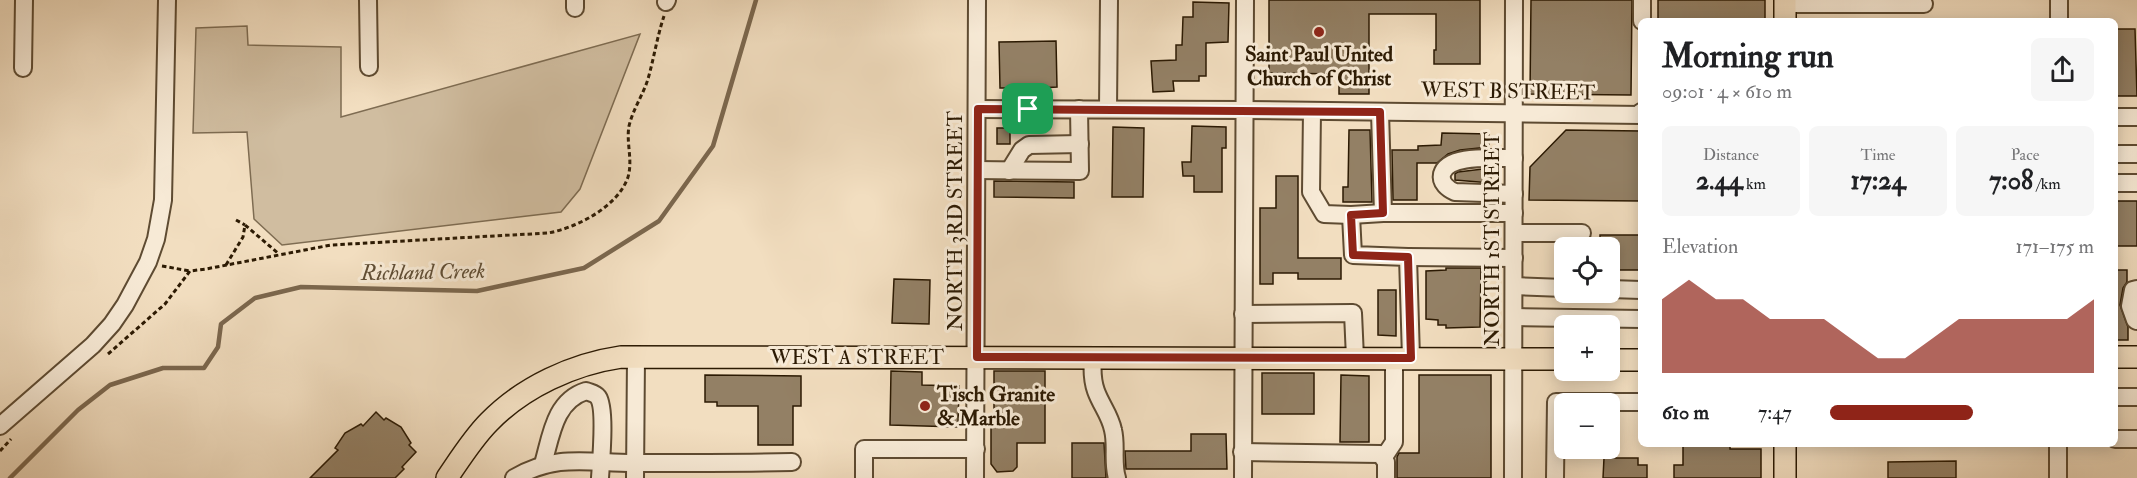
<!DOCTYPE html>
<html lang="en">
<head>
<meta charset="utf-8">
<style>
	:root { --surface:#fff; --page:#f6f6f6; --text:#202124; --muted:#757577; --accent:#8f2418 }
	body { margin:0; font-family:"IM FELL Double Pica",serif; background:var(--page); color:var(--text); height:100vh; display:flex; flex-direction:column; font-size:22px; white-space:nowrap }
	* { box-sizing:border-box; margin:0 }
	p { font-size:20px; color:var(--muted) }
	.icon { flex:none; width:33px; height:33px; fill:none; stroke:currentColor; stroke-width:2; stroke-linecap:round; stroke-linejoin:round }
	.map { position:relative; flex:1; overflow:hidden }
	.side { position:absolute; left:1638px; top:18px; width:480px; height:429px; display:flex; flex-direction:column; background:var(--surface); border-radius:9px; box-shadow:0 3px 15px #0003 }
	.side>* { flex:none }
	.fabs { position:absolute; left:1554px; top:237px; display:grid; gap:12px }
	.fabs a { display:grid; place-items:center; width:66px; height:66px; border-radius:9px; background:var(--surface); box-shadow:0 3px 15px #0003; font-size:30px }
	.pin { position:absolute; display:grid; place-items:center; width:51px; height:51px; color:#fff; margin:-26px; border-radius:12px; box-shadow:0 3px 9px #0006 }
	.round { display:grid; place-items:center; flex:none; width:63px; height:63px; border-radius:9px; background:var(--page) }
	.headline { display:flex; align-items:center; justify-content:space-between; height:102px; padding:0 24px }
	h1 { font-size:33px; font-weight:800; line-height:45px }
	.figures { display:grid; grid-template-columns:repeat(3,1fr); gap:9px; height:102px; padding:6px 24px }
	.figures div { display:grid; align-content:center; border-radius:9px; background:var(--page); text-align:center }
	.figures b { font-size:26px; font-weight:800 }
	.figures small { font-size:16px; font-weight:400 }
	.figures p { font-size:16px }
	.chart { height:168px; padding:12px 24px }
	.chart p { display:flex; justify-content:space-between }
	.chart svg { width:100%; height:108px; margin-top:6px; fill:var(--accent); opacity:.7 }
	ul { padding:0 24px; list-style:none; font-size:20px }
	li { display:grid; grid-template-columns:96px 72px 1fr; align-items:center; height:45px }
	li i { height:15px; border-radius:8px; background:var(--accent) }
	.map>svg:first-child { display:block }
	.green { fill:#d0bda0; stroke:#7e6c52; stroke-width:1.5 }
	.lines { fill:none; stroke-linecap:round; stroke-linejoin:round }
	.stream { stroke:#7b674e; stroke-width:4.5 }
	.building { fill:#938065; stroke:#2c1a03; stroke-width:1.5 }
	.minor-casing { stroke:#5e4b32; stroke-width:20 }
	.major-casing { stroke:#2c1a03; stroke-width:24 }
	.path { stroke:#2c1a03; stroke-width:3; stroke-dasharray:4.5 3; stroke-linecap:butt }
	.minor { stroke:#f7ead6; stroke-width:16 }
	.major { stroke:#f2dec0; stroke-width:21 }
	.route-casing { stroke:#fff; stroke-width:12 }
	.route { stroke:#8f2418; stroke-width:8 }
	.poi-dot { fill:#8f2418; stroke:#f7ead6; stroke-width:2 }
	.labels { text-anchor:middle; stroke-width:6; stroke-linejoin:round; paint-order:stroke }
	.poi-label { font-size:21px; font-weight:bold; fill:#2c1a03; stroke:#f7ead6 }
	.street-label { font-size:21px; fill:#2c1a03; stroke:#f7ead6 }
	.water-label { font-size:22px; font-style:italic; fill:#604e35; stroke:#f7ead6 }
</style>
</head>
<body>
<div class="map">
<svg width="2137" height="478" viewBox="0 0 2137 478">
	<rect width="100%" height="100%" fill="#f2dec0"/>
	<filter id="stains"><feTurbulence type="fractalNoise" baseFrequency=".00333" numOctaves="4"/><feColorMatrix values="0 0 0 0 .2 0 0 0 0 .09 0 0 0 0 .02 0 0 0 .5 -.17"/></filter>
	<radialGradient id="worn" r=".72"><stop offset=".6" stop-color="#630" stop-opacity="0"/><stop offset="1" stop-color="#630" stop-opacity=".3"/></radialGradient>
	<polygon class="green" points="247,26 248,45 341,47 341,117 640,34 580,189 561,212 282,245 254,219 247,132 193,133 196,28"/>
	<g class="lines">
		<polyline class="stream" points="10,478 78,410 110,385 163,368 204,368 218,347 221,324 255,298 301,287 477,291 584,268 659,221 713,146 756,0"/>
	</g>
	<g class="building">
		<polygon points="1269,0 1480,0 1480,64 1434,64 1434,50 1436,50 1436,14 1369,14 1369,94 1339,94 1339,74 1269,73"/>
		<polygon points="1531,0 1632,0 1631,95 1530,94"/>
		<rect x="1658" y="0" width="107" height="21"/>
		<polygon points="1193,2 1229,3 1228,42 1206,43 1206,76 1199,76 1199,81 1173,81 1174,91 1153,92 1151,61 1176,60 1176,45 1182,45 1183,17 1193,17"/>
		<polygon points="2115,29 2135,29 2137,96 2115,96"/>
		<polygon points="1056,41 1057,87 1040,88 1040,92 1017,92 1017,88 1000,88 999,42"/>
		<polygon points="1192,126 1226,127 1226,148 1222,148 1222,192 1194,192 1194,176 1183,176 1182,162 1191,162"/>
		<polygon points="1113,127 1144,128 1143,197 1112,197"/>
		<rect x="997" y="128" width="13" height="16"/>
		<polygon points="1349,130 1370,130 1372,202 1343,202 1343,187 1348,187"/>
		<polygon points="1566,130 1641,131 1641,201 1529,200 1530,167"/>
		<polygon points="1442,133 1489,134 1489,147 1460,150 1448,154 1437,163 1417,163 1417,200 1393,200 1392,150 1418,150 1418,146 1441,145"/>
		<polygon points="1491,168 1491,183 1455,180 1455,174 1458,172"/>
		<polygon points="1276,176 1298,176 1298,258 1341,258 1341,279 1298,279 1298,273 1273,273 1273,284 1260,284 1260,208 1276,208"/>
		<polygon points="994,181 1074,182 1074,198 994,197"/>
		<rect x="2115" y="201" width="22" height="45"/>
		<polygon points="1600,235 1641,235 1641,270 1610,270 1610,248 1600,248"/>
		<polygon points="1446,268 1481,268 1480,327 1446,328 1446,325 1438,325 1438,320 1426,319 1426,271 1446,270"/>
		<polygon points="2115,270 2127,270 2127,282 2123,288 2120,305 2128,327 2128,340 2115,340"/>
		<polygon points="894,279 930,280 929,324 892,323"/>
		<polygon points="1378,290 1396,290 1396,336 1378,335"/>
		<polygon points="891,371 922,372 922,385 959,386 958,427 890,425"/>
		<polygon points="994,371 1045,371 1045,443 1017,443 1017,467 1013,471 997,472 991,464 991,426 994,425"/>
		<rect x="1262" y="373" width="52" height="41"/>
		<polygon points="705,375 801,376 801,406 793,406 793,445 758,445 758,406 717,406 717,402 705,402"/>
		<polygon points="1341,375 1369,376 1369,442 1340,442"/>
		<polygon points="1419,375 1491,375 1491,478 1397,478 1397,457 1399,453 1419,453"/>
		<polygon points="376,412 384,420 386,418 401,427 411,443 409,445 416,452 402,467 404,469 395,478 310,478 338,450 335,448 345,433 361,424 363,426"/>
		<polygon points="1191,434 1226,434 1227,469 1126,469 1125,451 1191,451"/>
		<polygon points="1072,443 1104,443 1106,478 1072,478"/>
		<polygon points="1683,446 1730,446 1730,449 1761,449 1761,478 1674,478 1674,465 1683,465"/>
		<polygon points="1604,458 1638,458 1638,465 1647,465 1647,478 1603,478"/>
		<polygon points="1956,461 1956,478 1888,478 1888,462"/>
	</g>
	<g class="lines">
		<defs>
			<g id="minor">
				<polyline points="368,0 369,67"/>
				<polyline points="575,0 575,8"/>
				<polyline points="2059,0 2059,21"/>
				<polyline points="666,2 667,0"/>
				<polyline points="1785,4 1924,4"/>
				<polyline points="1642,21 1642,0"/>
				<polyline points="23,68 24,0"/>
				<polyline points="978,109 1245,110 1641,115 1641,112"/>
				<polyline points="1108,109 1109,0"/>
				<polyline points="1312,111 1311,192 1324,214 1351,215 1383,213"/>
				<polyline points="1380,112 1383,213 1514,213"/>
				<polyline points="2115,117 2137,117"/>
				<polyline points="2115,154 2137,154"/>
				<polyline points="977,170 1080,171 1079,109"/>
				<polyline points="1009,171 1022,150 1029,145 1080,144"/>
				<polyline points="2115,183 2137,183"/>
				<path d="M1514,194l-59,-2c-7,-3 -15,-9 -13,-18 6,-21 55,-15 72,-16"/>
				<polyline points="1351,215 1353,255 1408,257 1411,358"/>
				<polyline points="1514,233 1582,233"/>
				<polyline points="1408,257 1514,258"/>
				<polyline points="1514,286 1564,288"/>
				<polyline points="1610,289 1641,290"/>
				<polyline points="2137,289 2133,290 2130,306 2135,320 2137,321"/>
				<polyline points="1243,314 1353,313 1355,358"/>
				<polyline points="1514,317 1641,319"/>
				<path d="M1093,357c-1,12 -1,23 3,34 5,14 14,24 17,39 4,16 -1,32 4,48"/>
				<polyline points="2115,397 2137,397"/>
				<polyline points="0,426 93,345 112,324 125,305 148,262 156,239 163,200 167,0"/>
				<polyline points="2115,439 2137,439"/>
				<polyline points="2058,444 2058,478"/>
				<polyline points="1242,452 1380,454 1386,462 1386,478"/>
				<polyline points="1384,457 1394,442 1394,358"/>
				<path d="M543,464c8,-27 11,-63 43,-73 5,2 9,2 12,6 8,11 3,65 2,81"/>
				<path d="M514,478c44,-26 78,-14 125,-15 51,0 102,0 153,-1"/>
				<polyline points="635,478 636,357"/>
				<polyline points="864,478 864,449 976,449"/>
				<polyline points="975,478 977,0"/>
				<polyline points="1243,478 1245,0"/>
				<polyline points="1513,478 1514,0"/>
				<polyline points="1555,478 1556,402 1641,402"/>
			</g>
			<g id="major">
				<polyline points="1785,0 1785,21"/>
				<polyline points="2115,357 2137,357"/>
				<polyline points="1610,360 1641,360"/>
				<path d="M447,478c13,-19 26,-40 42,-56 34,-35 84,-58 132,-65l943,2"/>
				<polyline points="1785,478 1785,444"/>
			</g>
		</defs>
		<use href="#minor" class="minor-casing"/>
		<use href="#major" class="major-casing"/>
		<g class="path">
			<polyline points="236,220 245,225"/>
			<polyline points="226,265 243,237 245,225 279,254"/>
			<polyline points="162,266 190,271"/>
			<path d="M108,354l57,-50 25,-33 16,-2 125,-24 217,-12c28,-5 70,-26 80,-56 5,-17 -2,-34 1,-51 4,-17 14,-31 19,-47 6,-21 9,-42 16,-63"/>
			<polyline points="0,451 11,439"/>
		</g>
		<use href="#minor" class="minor"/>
		<use href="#major" class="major"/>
	</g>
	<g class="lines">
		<defs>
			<polygon id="route" points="978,109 1380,112 1383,213 1351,215 1353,255 1408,257 1411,358 977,357"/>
		</defs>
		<use href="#route" class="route-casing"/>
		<use href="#route" class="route"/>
	</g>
	<g class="poi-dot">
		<circle cx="1319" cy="32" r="6"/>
		<circle cx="925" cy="406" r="6"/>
	</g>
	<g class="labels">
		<g class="poi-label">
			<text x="1319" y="61">Saint Paul United<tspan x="1319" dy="24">Church of Christ</tspan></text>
			<text x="937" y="401" text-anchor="start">Tisch Granite<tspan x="937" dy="24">&amp; Marble</tspan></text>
		</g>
		<g class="street-label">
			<text transform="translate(1508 91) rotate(1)" y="7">WEST B STREET</text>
			<text transform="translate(955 221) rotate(-90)" y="7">NORTH 3RD STREET</text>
			<text transform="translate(1492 239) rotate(-90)" y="7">NORTH 1ST STREET</text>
			<text x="857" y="364">WEST A STREET</text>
		</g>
		<g class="water-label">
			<text transform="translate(423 271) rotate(-1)" y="8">Richland Creek</text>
		</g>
	</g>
	<rect width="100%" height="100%" filter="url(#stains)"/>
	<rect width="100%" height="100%" fill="url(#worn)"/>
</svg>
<div class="fabs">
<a><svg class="icon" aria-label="locate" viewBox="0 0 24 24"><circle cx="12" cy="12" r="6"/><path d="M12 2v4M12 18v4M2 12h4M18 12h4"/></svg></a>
<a>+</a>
<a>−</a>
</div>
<div class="pin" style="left:1028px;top:109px;background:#1e9e55"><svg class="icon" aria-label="arrive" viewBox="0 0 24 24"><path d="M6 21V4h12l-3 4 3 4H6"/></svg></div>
<section class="side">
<div class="headline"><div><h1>Morning run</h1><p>09:01 · 4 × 610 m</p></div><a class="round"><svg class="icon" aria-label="share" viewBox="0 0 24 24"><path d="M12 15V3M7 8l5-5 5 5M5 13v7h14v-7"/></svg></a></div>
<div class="figures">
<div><p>Distance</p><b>2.44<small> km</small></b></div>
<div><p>Time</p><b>17:24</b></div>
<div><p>Pace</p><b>7:08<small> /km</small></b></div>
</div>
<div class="chart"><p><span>Elevation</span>171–175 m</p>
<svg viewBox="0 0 160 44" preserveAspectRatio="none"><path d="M0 44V14L10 6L20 14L30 14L40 22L50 22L60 22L70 30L80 38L90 38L100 30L110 22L120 22L130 22L140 22L150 22L160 14V44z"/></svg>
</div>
<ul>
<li><b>610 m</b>7:47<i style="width:54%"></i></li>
</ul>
</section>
</div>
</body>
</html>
